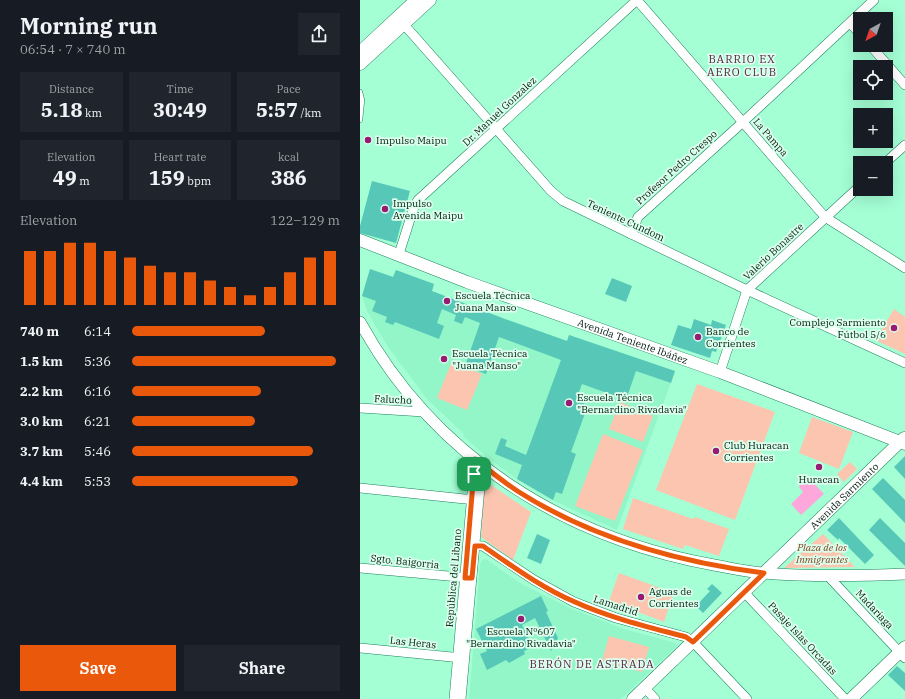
<!DOCTYPE html>
<html lang="en">
<head>
<meta charset="utf-8">
<style>
	:root { --surface:#171b24; --page:#20242c; --text:#f1f3f6; --muted:#9ea1a6; --accent:#ea580c }
	body { margin:0; font-family:"IBM Plex Serif",serif; background:var(--page); color:var(--text); height:100vh; display:flex; flex-direction:column; font-size:15px; white-space:nowrap }
	* { box-sizing:border-box; margin:0 }
	p { font-size:13px; color:var(--muted) }
	.icon { flex:none; width:22px; height:22px; fill:none; stroke:currentColor; stroke-width:2; stroke-linecap:round; stroke-linejoin:round }
	.map { position:relative; flex:1; overflow:hidden }
	.side { display:flex; flex-direction:column; background:var(--surface); width:360px }
	.side>* { flex:none }
	.needle { width:26px; rotate:220deg }
	.controls { position:absolute; left:493px; top:12px; display:grid; gap:8px }
	.controls a { display:grid; place-items:center; width:40px; height:40px; border-radius:0px; background:var(--surface); box-shadow:0 4px 16px #0002; font-size:20px }
	.pin { position:absolute; display:grid; place-items:center; width:34px; height:34px; color:#fff; margin:-17px; border-radius:8px; box-shadow:0 2px 6px #0006 }
	.round { display:grid; place-items:center; flex:none; width:42px; height:42px; border-radius:0px; background:var(--page) }
	.overview { display:flex; align-items:center; justify-content:space-between; height:68px; padding:0 20px }
	h1 { font-size:22px; font-weight:700; line-height:30px }
	.figures { display:grid; grid-template-columns:repeat(3,1fr); gap:6px; height:68px; padding:4px 20px }
	.figures div { display:grid; align-content:center; border-radius:0px; background:var(--page); text-align:center }
	.figures b { font-size:20px; font-weight:700 }
	.figures small { font-size:11px; font-weight:400 }
	.figures p { font-size:11px }
	.chart { height:112px; padding:8px 20px }
	.chart p { display:flex; justify-content:space-between }
	.chart svg { width:100%; height:72px; margin-top:4px; stroke:var(--accent); stroke-width:6 }
	.button { display:flex; gap:8px; margin-top:auto; padding:8px 20px }
	.button a { flex:1; height:46px; border-radius:0px; background:var(--accent); color:#fff; font-size:16px; font-weight:700; line-height:46px; text-align:center }
	.button a+a { background:var(--page); color:var(--text) }
	ul { padding:0 20px; list-style:none; font-size:13px }
	li { display:grid; grid-template-columns:64px 48px 1fr; align-items:center; height:30px }
	li i { height:10px; border-radius:5px; background:var(--accent) }
	main { display:flex; flex:1; min-height:0 }
	.map>svg:first-child { display:block }
	.built { fill:#92f6c8 }
	.green { fill:#fcc5af }
	.water { fill:#fda7db }
	.building { fill:#57c8b8 }
	.lines { fill:none; stroke-linecap:round; stroke-linejoin:round }
	.service-casing { stroke:#1f805c; stroke-width:5.5 }
	.minor-casing { stroke:#1f805c; stroke-width:10 }
	.tertiary-casing { stroke:#1f805c; stroke-width:12 }
	.secondary-casing { stroke:#1f805c; stroke-width:13 }
	.service { stroke:#fff; stroke-width:4.5 }
	.minor { stroke:#fff; stroke-width:9 }
	.tertiary { stroke:#fff; stroke-width:11 }
	.secondary { stroke:#fff; stroke-width:12 }
	.route-casing { stroke:#fff; stroke-width:8 }
	.route { stroke:#ea580c; stroke-width:5 }
	.poi-dot { fill:#971a73; stroke:#ddffed; stroke-width:1.5 }
	.labels { text-anchor:middle; stroke-width:3.5; stroke-linejoin:round; paint-order:stroke }
	.street-label { font-size:10px; fill:#011c10; stroke:#ddffed }
	.poi-label { font-size:10px; fill:#011c10; stroke:#ddffed; text-anchor:start }
	.park-label { font-size:10px; font-style:italic; fill:#843d1d; stroke:#ddffed }
	.neighbourhood-label { font-size:11px; letter-spacing:1px; fill:#541a41; stroke:#ddffed }
</style>
</head>
<body>
<main>
<section class="side">
<div class="overview"><div><h1>Morning run</h1><p>06:54 · 7 × 740 m</p></div><a class="round"><svg class="icon" aria-label="share" viewBox="0 0 24 24"><path d="M12 15V3M7 8l5-5 5 5M5 13v7h14v-7"/></svg></a></div>
<div class="figures">
<div><p>Distance</p><b>5.18<small> km</small></b></div>
<div><p>Time</p><b>30:49</b></div>
<div><p>Pace</p><b>5:57<small> /km</small></b></div>
</div>
<div class="figures">
<div><p>Elevation</p><b>49<small> m</small></b></div>
<div><p>Heart rate</p><b>159<small> bpm</small></b></div>
<div><p>kcal</p><b>386</b></div>
</div>
<div class="chart"><p><span>Elevation</span>122–129 m</p>
<svg viewBox="0 0 160 44" preserveAspectRatio="none"><path d="M5 44V11M15 44V11M25 44V6M35 44V6M45 44V11M55 44V15M65 44V20M75 44V24M85 44V24M95 44V29M105 44V33M115 44V38M125 44V33M135 44V24M145 44V15M155 44V11"/></svg>
</div>
<ul>
<li><b>740 m</b>6:14<i style="width:64%"></i></li>
<li><b>1.5 km</b>5:36<i style="width:98%"></i></li>
<li><b>2.2 km</b>6:16<i style="width:62%"></i></li>
<li><b>3.0 km</b>6:21<i style="width:59%"></i></li>
<li><b>3.7 km</b>5:46<i style="width:87%"></i></li>
<li><b>4.4 km</b>5:53<i style="width:80%"></i></li>
</ul>
<div class="button"><a>Save</a><a>Share</a></div>
</section>
<div class="map">
<svg width="545" height="699" viewBox="0 0 545 699">
	<rect width="100%" height="100%" fill="#a4ffd5"/>
	<g class="built">
		<polygon points="10,269 33,277 36,270 74,284 72,291 145,319 207,341 209,335 315,371 257,530 186,497 157,479 126,456 103,436 104,434 67,399 28,347 7,311 2,296"/>
		<polygon points="126,559 147,574 162,584 212,609 264,629 316,643 318,645 261,699 109,699 120,564 122,560"/>
	</g>
	<g class="green">
		<polygon points="534,309 545,317 545,354 515,340"/>
		<polygon points="92,361 122,374 107,410 77,398"/>
		<polygon points="337,384 415,412 375,520 296,490"/>
		<polygon points="260,402 293,416 283,442 249,429"/>
		<polygon points="452,417 493,432 479,469 439,453"/>
		<polygon points="243,434 283,450 255,521 215,506"/>
		<polygon points="490,462 497,469 484,482 477,474"/>
		<polygon points="125,481 171,512 153,560 121,537"/>
		<polygon points="273,498 333,519 335,517 369,529 359,556 325,545 323,549 263,529"/>
		<polygon points="463,534 495,567 424,568"/>
		<polygon points="259,573 314,593 304,622 249,601"/>
		<polygon points="249,636 289,647 282,672 242,661"/>
	</g>
	<polygon class="water" points="447,476 464,494 441,515 431,504 443,492 439,487 441,483"/>
	<g class="building">
		<polygon points="12,181 50,191 36,243 0,233 0,226"/>
		<polygon points="10,269 33,277 36,270 74,284 72,291 145,319 207,341 209,335 315,371 311,383 276,371 266,400 222,384 216,400 228,405 211,452 216,454 202,494 196,492 193,500 157,479 162,465 135,454 141,438 147,440 145,446 166,455 201,360 139,337 126,374 105,366 120,323 105,317 102,324 94,321 96,315 82,309 77,323 84,326 79,339 35,322 33,325 25,322 27,317 12,311 16,301 2,296"/>
		<polygon points="252,278 272,286 266,302 245,294"/>
		<polygon points="334,319 351,325 352,320 366,325 356,352 352,351 350,358 311,345 318,325 331,329"/>
		<polygon points="545,456 545,479 534,467"/>
		<polygon points="523,478 545,500 545,523 512,489"/>
		<polygon points="479,518 514,555 505,564 479,538 478,540 467,530"/>
		<polygon points="520,518 545,543 545,566 509,530"/>
		<polygon points="177,534 190,540 181,564 167,558"/>
		<polygon points="352,584 362,593 343,613 336,606 350,591 347,589"/>
		<polygon points="181,596 188,611 186,612 198,638 191,651 175,618 162,625 173,647 164,651 165,654 149,663 146,660 127,670 120,654 127,651 116,629"/>
		<polygon points="537,666 545,673 545,691 528,675"/>
	</g>
	<g class="lines">
		<defs>
			<polyline id="service" points="0,92 2,100 0,120"/>
			<g id="minor">
				<polyline points="277,0 465,217 545,268"/>
				<polyline points="40,20 191,191 203,201 387,290 545,363"/>
				<polyline points="490,23 500,34"/>
				<polyline points="510,45 545,85"/>
				<polyline points="525,163 545,145"/>
				<polyline points="271,234 278,217 383,122 514,0"/>
				<polyline points="39,254 54,207 58,200 277,0"/>
				<polyline points="360,372 387,290 500,186"/>
				<polyline points="0,408 64,412"/>
				<polyline points="0,488 105,499 116,499"/>
				<polyline points="108,545 123,546 174,580 214,602 256,618 326,637 333,642 387,699"/>
				<polyline points="0,568 110,578"/>
				<polyline points="468,576 545,658"/>
				<polyline points="384,592 485,699"/>
				<polyline points="0,648 102,658"/>
				<polyline points="285,688 295,699"/>
				<polyline points="94,699 115,459"/>
				<polyline points="101,699 122,465"/>
			</g>
			<path id="tertiary" d="M0,322c74,135 204,216 354,243 17,3 33,7 50,8 47,4 94,3 141,1"/>
			<g id="secondary">
				<polyline points="0,52 56,0"/>
				<polyline points="0,64 70,0"/>
				<path id="s1" d="M0,240l107,42 253,90 185,72"/>
				<path id="s2" d="M273,699l271,-261"/>
				<polyline points="491,699 545,647"/>
			</g>
		</defs>
		<use href="#service" class="service-casing"/>
		<use href="#minor" class="minor-casing"/>
		<use href="#tertiary" class="tertiary-casing"/>
		<use href="#secondary" class="secondary-casing"/>
		<use href="#service" class="service"/>
		<use href="#minor" class="minor"/>
		<use href="#tertiary" class="tertiary"/>
		<use href="#secondary" class="secondary"/>
	</g>
	<g class="lines">
		<defs>
			<path id="route" d="M115,459c14,11 28,23 44,33 74,47 158,70 245,81l-71,69 -7,-5c-37,-10 -76,-19 -111,-35 -33,-14 -63,-36 -92,-56h-8l-3,32h-7z"/>
		</defs>
		<use href="#route" class="route-casing"/>
		<use href="#route" class="route"/>
	</g>
	<g class="poi-dot">
		<circle cx="8" cy="140" r="4"/>
		<circle cx="25" cy="209" r="4"/>
		<circle cx="87" cy="301" r="4"/>
		<circle cx="534" cy="328" r="4"/>
		<circle cx="338" cy="337" r="4"/>
		<circle cx="84" cy="359" r="4"/>
		<circle cx="209" cy="403" r="4"/>
		<circle cx="356" cy="451" r="4"/>
		<circle cx="459" cy="467" r="4"/>
		<circle cx="281" cy="597" r="4"/>
		<circle cx="161" cy="619" r="4"/>
	</g>
	<g class="labels">
		<g class="street-label">
			<text transform="translate(139 111) rotate(-43)" y="4">Dr. Manuel Gonzalez</text>
			<text transform="translate(411 137) rotate(49)" y="4">La Pampa</text>
			<text transform="translate(316 167) rotate(-42)" y="4">Profesor Pedro Crespo</text>
			<text transform="translate(266 220) rotate(25)" y="4">Teniente Cundom</text>
			<text transform="translate(413 251) rotate(-43)" y="4">Valerio Bonastre</text>
			<text dy="4" stroke="none"><textPath href="#s1" startOffset="291">Avenida Teniente Ibáñez</textPath></text>
			<text transform="translate(33 399) rotate(3)" y="4">Falucho</text>
			<text dy="4" stroke="none"><textPath href="#s2" startOffset="293">Avenida Sarmiento</textPath></text>
			<text transform="translate(45 561) rotate(6)" y="4">Sgto. Baigorria</text>
			<text transform="translate(93 578) rotate(-85)" y="4">República del Libano</text>
			<text transform="translate(256 605) rotate(18)" y="4">Lamadrid</text>
			<text transform="translate(515 609) rotate(47)" y="4">Madariaga</text>
			<text transform="translate(443 638) rotate(47)" y="4">Pasaje Islas Orcadas</text>
			<text transform="translate(53 642) rotate(6)" y="4">Las Heras</text>
		</g>
		<g class="poi-label">
			<text x="16" y="144">Impulso Maipu</text>
			<text x="33" y="207">Impulso<tspan x="33" dy="12">Avenida Maipu</tspan></text>
			<text x="95" y="299">Escuela Técnica<tspan x="95" dy="12">Juana Manso</tspan></text>
			<text x="526" y="326" text-anchor="end">Complejo Sarmiento<tspan x="526" dy="12">Fútbol 5/6</tspan></text>
			<text x="346" y="335">Banco de<tspan x="346" dy="12">Corrientes</tspan></text>
			<text x="92" y="357">Escuela Técnica<tspan x="92" dy="12">"Juana Manso"</tspan></text>
			<text x="217" y="401">Escuela Técnica<tspan x="217" dy="12">"Bernardino Rivadavia"</tspan></text>
			<text x="364" y="449">Club Huracan<tspan x="364" dy="12">Corrientes</tspan></text>
			<text x="459" y="483" text-anchor="middle">Huracan</text>
			<text x="289" y="595">Aguas de<tspan x="289" dy="12">Corrientes</tspan></text>
			<text x="161" y="635" text-anchor="middle">Escuela Nº607<tspan x="161" dy="12">"Bernardino Rivadavia"</tspan></text>
		</g>
		<g class="park-label">
			<text x="462" y="551">Plaza de los<tspan x="462" dy="12">Inmigrantes</tspan></text>
		</g>
		<g class="neighbourhood-label">
			<text x="382" y="63">BARRIO EX<tspan x="382" dy="13">AERO CLUB</tspan></text>
			<text x="232" y="668">BERÓN DE ASTRADA</text>
		</g>
	</g>
</svg>
<div class="controls">
<a><svg class="needle" viewBox="-14 -14 28 28"><path d="M0-13l5 13h-10z" fill="#e53935"/><path d="M0 13l5-13h-10z" fill="#9ea1a6"/></svg></a>
<a><svg class="icon" aria-label="locate" viewBox="0 0 24 24"><circle cx="12" cy="12" r="6"/><path d="M12 2v4M12 18v4M2 12h4M18 12h4"/></svg></a>
<a>+</a>
<a>−</a>
</div>
<div class="pin" style="left:114px;top:474px;background:#1e9e55"><svg class="icon" aria-label="arrive" viewBox="0 0 24 24"><path d="M6 21V4h12l-3 4 3 4H6"/></svg></div>
</div>
</main>
</body>
</html>
